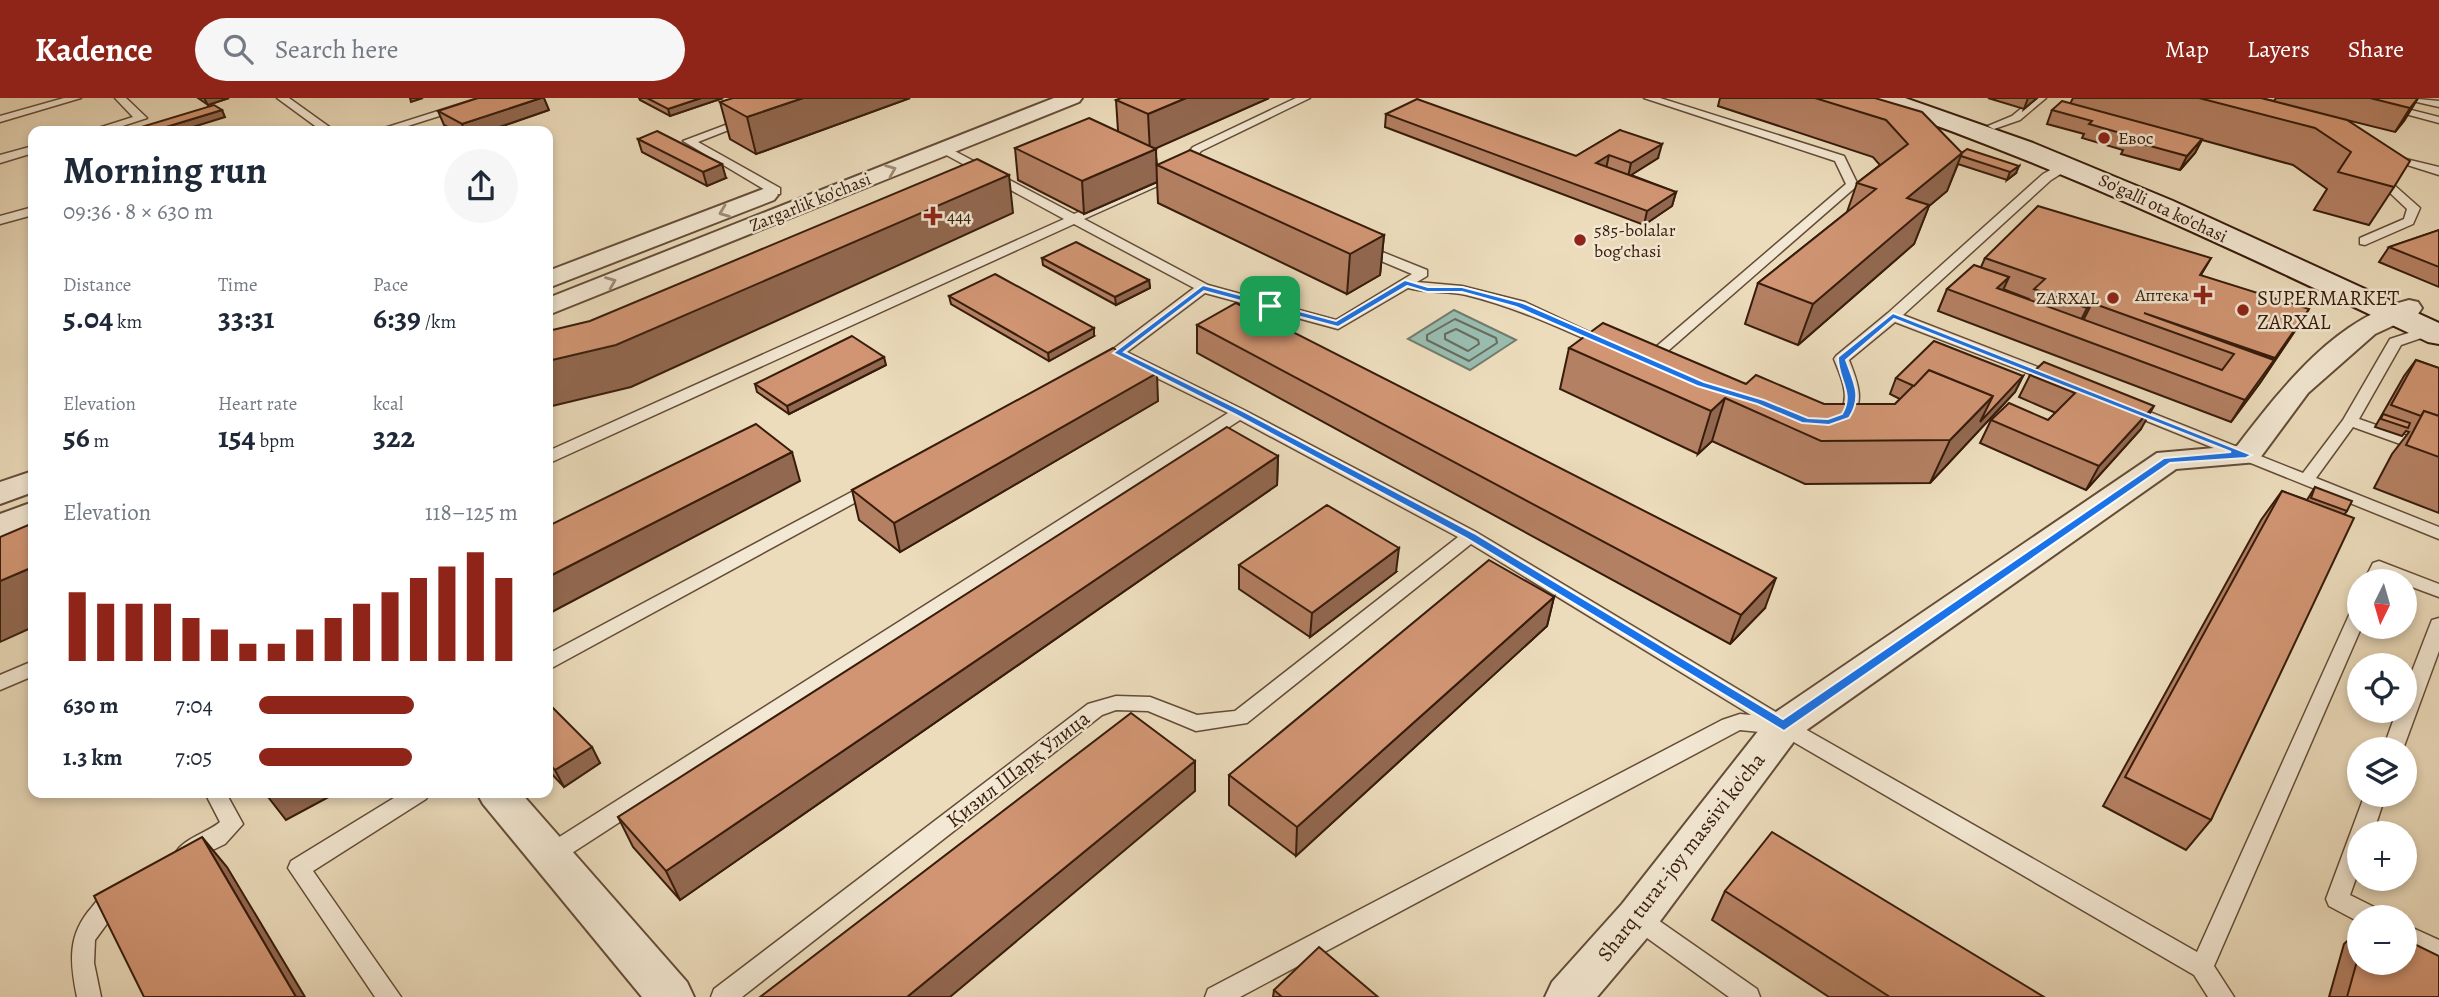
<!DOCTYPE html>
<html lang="en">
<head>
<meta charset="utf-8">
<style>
	:root { --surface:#fff; --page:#f6f6f7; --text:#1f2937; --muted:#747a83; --accent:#8f2418 }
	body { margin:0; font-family:Alegreya,serif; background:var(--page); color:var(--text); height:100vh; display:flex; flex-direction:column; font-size:26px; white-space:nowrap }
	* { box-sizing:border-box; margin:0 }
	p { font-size:23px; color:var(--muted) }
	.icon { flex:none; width:38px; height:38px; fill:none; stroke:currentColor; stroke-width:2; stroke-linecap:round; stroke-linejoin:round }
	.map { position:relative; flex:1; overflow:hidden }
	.side { position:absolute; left:28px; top:28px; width:525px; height:672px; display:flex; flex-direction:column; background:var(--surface); border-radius:14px; box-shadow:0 4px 10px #0003 }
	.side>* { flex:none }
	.needle { width:46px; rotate:185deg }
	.tools { position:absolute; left:2347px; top:471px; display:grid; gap:14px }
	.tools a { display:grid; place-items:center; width:70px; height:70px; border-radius:50%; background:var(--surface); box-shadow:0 4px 10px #0003; font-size:35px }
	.pin { position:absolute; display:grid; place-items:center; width:60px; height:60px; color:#fff; margin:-30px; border-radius:14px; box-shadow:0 4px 10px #0006 }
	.round { display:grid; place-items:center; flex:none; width:74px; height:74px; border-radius:37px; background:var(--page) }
	.head { display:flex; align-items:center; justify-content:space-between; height:119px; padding:0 35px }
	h1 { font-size:38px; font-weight:700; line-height:52px }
	.metrics { display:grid; grid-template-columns:repeat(3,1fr); gap:10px; height:119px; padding:7px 35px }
	.metrics div { display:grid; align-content:center }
	.metrics b { font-size:30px; font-weight:700 }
	.metrics small { font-size:19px; font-weight:400 }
	.metrics p { font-size:19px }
	.chart { height:196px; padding:14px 35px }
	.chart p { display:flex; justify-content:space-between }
	.chart svg { width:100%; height:126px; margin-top:7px; stroke:var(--accent); stroke-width:6 }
	ul { padding:0 35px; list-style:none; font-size:23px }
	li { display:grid; grid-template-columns:112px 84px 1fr; align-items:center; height:52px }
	li i { height:18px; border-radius:9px; background:var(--accent) }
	header { display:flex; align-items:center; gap:42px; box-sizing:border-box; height:98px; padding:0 35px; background:var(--accent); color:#fff }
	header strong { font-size:33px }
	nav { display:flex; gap:38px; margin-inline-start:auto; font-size:24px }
	.search { width:490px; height:63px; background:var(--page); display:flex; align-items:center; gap:18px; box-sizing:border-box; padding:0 24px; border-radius:38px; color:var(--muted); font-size:26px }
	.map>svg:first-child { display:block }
	.water { fill:#99bcaf; stroke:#727c6d; stroke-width:2 }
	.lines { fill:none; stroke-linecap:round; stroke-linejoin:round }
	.shore { stroke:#686c5d; stroke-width:2 }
	.lane-casing { stroke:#644c37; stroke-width:3 }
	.street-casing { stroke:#644c37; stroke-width:4 }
	.secondary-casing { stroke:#371c0b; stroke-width:4 }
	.lane { fill:#f3e8d3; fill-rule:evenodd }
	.street { fill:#f3e8d3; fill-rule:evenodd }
	.secondary { fill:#f3e8d3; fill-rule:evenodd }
	.wall { fill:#b48063; stroke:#371c0b; stroke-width:2; fill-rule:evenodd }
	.shaded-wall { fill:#926850; stroke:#371c0b; stroke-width:2 }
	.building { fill:#d19573; stroke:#371c0b; stroke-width:2 }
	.oneway { stroke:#9e8c79 }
	.route { fill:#1a73e8; stroke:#fff; stroke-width:2; fill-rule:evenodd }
	.poi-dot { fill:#8f2418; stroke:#f3e8d3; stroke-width:2.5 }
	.labels { text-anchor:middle; stroke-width:5; stroke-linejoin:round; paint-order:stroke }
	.far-poi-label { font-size:18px; fill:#371c0b; stroke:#f3e8d3; text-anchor:start }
	.far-street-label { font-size:18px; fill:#371c0b; stroke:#f3e8d3 }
	.poi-label { font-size:21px; fill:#371c0b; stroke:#f3e8d3; text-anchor:start }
	.street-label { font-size:21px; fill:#371c0b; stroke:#f3e8d3 }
</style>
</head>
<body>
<header>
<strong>Kadence</strong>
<div class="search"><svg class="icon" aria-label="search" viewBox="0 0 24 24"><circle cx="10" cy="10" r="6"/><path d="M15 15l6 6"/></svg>Search here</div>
<nav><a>Map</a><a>Layers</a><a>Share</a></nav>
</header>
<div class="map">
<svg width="2439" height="899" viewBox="0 0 2439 899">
	<rect width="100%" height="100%" fill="#ecdcbc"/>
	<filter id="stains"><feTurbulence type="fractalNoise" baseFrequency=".00286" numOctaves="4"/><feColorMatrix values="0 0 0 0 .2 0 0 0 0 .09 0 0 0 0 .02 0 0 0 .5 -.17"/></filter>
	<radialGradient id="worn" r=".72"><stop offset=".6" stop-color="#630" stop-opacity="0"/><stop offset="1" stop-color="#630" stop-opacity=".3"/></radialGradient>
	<polygon class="water" points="1454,212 1516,242 1470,272 1408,241"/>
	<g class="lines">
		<g class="shore">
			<polygon points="1455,221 1496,240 1497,245 1469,263 1427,242 1427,237"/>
			<polygon points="1456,231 1478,242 1479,246 1468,253 1445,241 1445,236"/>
		</g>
		<defs>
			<g id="lane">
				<polygon points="64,0 81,0 0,24 0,18"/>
				<polygon points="115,0 126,0 147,20 107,33 89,33 133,19"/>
				<polygon points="277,0 289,0 335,33 322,33"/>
				<polygon points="479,0 496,0 392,33 375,33"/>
				<path d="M1296,0h14l-109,53 -19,24 -98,44 124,66 128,35 76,-46 -57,-24 -2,-3 7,-4 67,27v6l-10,6 45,4 63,16 90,42 -7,4 -5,-1c-45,-20 -88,-40 -137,-52 -19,-4 -39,-2 -58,-7l-70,41 -133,-36 -78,59 117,58 232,122 315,189 406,231 153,-339 2,-5 7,-2v20h3l-148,340 20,31h-26l-14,-22 -414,-241 -40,-4 -500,267h-35l3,-8 514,-269 18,-6 11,1 -280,-171 -224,179 -51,8 -48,-20 -32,-1 -14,5 -360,282h-31l3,-8 374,-285 28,-8 34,1 47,18 38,-4 223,-174 -218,-117 -682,442 -8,2 -8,-2 -3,-7 3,-7 686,-435 -116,-57 -2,-3 2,-3 82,-62 -120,-64 -520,237 -6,1v-11l516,-232 -125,-68v-4h8l127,67 99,-44 20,-23z"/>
				<polygon points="1644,0 1660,0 1844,58 1858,87 1653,266 1648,267 1641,263 1643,260 1846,86 1835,63"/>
				<polygon points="2034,0 2046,0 2020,22 1994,31 1988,28 2012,18"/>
				<polygon points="2346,0 2364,0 2439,19 2439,25"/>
				<polygon points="2407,0 2439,3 2439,9 2408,2"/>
				<polygon points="744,20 754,22 698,44 780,90 780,96 772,96 683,43"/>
				<polygon points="33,48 33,55 0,65 0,57"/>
				<polygon points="2385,56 2439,69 2439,77 2385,60"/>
				<path d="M2065,64l10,3 -24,15 -148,135 158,61 3,3 -3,3h-10l-156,-60 -46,38c9,23 19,47 -5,63h-12l-2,-3c4,-4 10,-7 12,-12 8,-14 -3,-36 -8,-49l2,-3 52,-43 155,-139z"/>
				<polygon points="2376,71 2420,110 2413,126 2365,147 2360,146 2360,140 2404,121 2407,111 2372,78 2370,75"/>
				<polygon points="33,109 33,117 0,126 0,118"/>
				<polygon points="2439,225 2439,234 2401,247 2359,321 2439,349 2439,360 2353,329 2316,380 2439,429 2439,441 2122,313 2119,310 2122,307 2132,307 2303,375 2343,322 2390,241"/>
				<polygon points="874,382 882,387 880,391 548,572 548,556"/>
				<polygon points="2379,463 2439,486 2439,499 2404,486 2404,483 2384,478 2382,483 2364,483 2373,465"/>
				<polygon points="2439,520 2439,553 2403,651 2383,651 2397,612 2404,612 2404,594 2430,527 2432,522"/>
				<polygon points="33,563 33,578 0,592 0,577"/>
				<path d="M205,695h21l17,31 -18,20 -39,19 -8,-2 -3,-7c7,-15 32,-21 45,-32z"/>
				<polygon points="402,695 430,695 426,701 313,773 401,899 375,899 288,770 291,763"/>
				<polygon points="2365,696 2386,696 2373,735 2359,735 2359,772 2350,797 2380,812 2383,819 2359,819 2359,824 2329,808 2326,801"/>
				<path d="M117,787l8,3 3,7 -33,45 -1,23 7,34h-24c-7,-35 -10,-62 15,-90 7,-9 14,-18 25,-22z"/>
				<polygon points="1637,810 1645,813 1757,891 1760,899 1729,899 1629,827 1626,820 1629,813"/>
				<polygon points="2404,826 2439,842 2439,863 2404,848"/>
			</g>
			<g id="street">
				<polygon points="1054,0 1082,0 1079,4 548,217 548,200"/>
				<polygon points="766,90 774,92 778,97 774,102 548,190 548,173"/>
				<path d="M2409,202l9,2 4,6 -4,6 -43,20 -67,59 -51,69 -81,7 -378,267 -146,196 -55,65h-52l7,-15 70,-78 148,-188 387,-263 80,-7c45,-58 97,-127 172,-146z"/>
				<polygon points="33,373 33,394 0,406 0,384"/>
				<polygon points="33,404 33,426 0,439 0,416"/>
				<polygon points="477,695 521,695 687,884 694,899 642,899 483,706"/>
			</g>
			<path id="secondary" d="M1869,0h36l128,45 140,58 266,122v21l-11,-2c-183,-87 -364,-174 -555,-239z"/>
		</defs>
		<use href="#lane" class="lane-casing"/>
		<use href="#street" class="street-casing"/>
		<use href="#secondary" class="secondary-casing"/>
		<use href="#lane" class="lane"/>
		<use href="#street" class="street"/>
		<use href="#secondary" class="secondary"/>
	</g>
	<g class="wall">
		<polygon points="198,0 229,0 208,7"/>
		<polygon points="639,0 723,0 670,18 640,2"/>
		<polygon points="910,0 756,56 730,41 720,4"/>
		<polygon points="1269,0 1155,50 1157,67 1384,137 1380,177 1347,196 1158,105 1157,84 1084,116 1018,82 1015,50 1118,33 1116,2"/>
		<polygon points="1720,0 1875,0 1962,55 2016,75 2007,82 1958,66 1947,93 1929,108 1914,146 1798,247 1745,226 1758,185 1847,114 1857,85 1880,67 1873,59 1718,8"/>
		<polygon points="1988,0 2037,0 2024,11"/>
		<polygon points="2073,0 2261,0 2274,3 2276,0 2418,0 2404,23 2395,34 2347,22 2394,89 2369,127 2314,112 2327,91 2293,67 2202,42 2195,55 2180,72 2121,56 2123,52 2082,40 2084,36 2047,26 2052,12 2070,6"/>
		<polygon points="549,12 488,33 455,33 444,27 438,13"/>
		<polygon points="1386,16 1576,58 1620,32 1658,60 1631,77 1676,94 1672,108 1644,127 1385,29"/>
		<polygon points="638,41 726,80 707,88 642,54"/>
		<polygon points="2439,132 2439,189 2379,164 2389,149"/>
		<polygon points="1042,160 1149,182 1150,190 1116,207 1043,167"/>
		<path d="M1985,160h226l-10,17 94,56 -35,52 -29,39 -293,-111 9,-22 34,-22zM2003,191l26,10v1l-26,-10z"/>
		<polygon points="949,198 1094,238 1049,263 951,206"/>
		<polygon points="1197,227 1765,510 1730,546 1197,255"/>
		<polygon points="1569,250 1746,286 1824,306 1895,306 1900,301 1890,296 1896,280 2023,278 2015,294 1930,385 1805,386 1712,343 1698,356 1560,291"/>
		<polygon points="2416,262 2439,270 2439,415 2374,390 2392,356 2409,334 2406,333 2402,338 2375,329 2404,278"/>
		<polygon points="2044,264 2141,331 2086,392 1980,345 1991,322 2048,322 2056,315 2019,299 2030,277"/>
		<polygon points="886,267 789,316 757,294 755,286"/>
		<polygon points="1158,303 900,454 859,422 852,392"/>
		<polygon points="1278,358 1277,387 680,802 633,749 618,719"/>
		<polygon points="2315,389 2347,413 2344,417 2211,722 2186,752 2103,708 2261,422 2282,393 2307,402"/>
		<polygon points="1239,467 1396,474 1310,539 1239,491"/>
		<polygon points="1554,499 1547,528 1296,758 1229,707 1229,677"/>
		<polygon points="548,605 600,665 564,689 548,672"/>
		<polygon points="1725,793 2044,899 1829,899 1712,822"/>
		<polygon points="2359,832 2359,864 2439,899 2329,899 2344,846"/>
		<polygon points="1274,892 1378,899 1273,899"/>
	</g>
	<g class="shaded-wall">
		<polygon points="204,0 229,0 208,7"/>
		<polygon points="410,0 423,0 411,4"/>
		<polygon points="541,0 544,0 549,12 488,33 464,33 462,26"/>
		<polygon points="701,0 723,0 670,18 668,11"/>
		<polygon points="803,0 910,0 756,56 747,19"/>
		<polygon points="1186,0 1269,0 1150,53 1148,16"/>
		<polygon points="2028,0 2037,0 2024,11"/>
		<polygon points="2418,0 2404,23 2395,34 2410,10"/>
		<polygon points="222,12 225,19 180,33 153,33"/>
		<polygon points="2202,41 2195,55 2180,72 2187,58"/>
		<polygon points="1662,46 1658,60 1628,79 1631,65"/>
		<polygon points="1156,51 1157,84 1084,116 1082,83"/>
		<polygon points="1962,55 1947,93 1929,108 1914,146 1798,247 1813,206 1907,100"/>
		<polygon points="1609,57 1606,71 1596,65"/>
		<polygon points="722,66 726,80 707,88 703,74"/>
		<polygon points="2019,68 2016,75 2007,82 2010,74"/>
		<polygon points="1009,77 1013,115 631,289 548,309 548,263"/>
		<polygon points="1676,94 1672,108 1644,127 1647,113"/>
		<polygon points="1384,137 1380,177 1347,196 1350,156"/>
		<polygon points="2009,179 1999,201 1997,190"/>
		<polygon points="1149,182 1150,190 1116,207 1115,199"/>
		<polygon points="2092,205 2081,227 2076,232 2087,210"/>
		<polygon points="2309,211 2260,285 2231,324 2245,302"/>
		<polygon points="1094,230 1094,238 1049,263 1048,255"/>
		<polygon points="884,259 886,267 789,316 787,308"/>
		<polygon points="1157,275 1158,303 900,454 894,425"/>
		<polygon points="2023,278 2015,294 1930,385 1950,342 1993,298"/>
		<polygon points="1725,300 1712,343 1698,356 1711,313"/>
		<polygon points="2154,308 2141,331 2086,392 2099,368"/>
		<polygon points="792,354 800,383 548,516 548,479"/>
		<polygon points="1278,358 1277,387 680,802 666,773"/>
		<polygon points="1399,450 1396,474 1310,539 1312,515"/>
		<polygon points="33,469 33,529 0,544 0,483"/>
		<polygon points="1776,480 1765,510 1730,546 1741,517"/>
		<polygon points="1554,499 1547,528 1296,758 1297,729"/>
		<polygon points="592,649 600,665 564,689 555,672"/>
		<polygon points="1195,663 1195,693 950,899 907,899"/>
		<polygon points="265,695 336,695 286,722"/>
		<polygon points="202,739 227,769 305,899 296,899"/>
	</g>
	<g class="building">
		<polygon points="478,0 541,0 462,26 438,13"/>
		<polygon points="647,0 701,0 668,11"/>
		<polygon points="733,0 803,0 747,19 720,4"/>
		<polygon points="1121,0 1186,0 1148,16 1116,2"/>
		<polygon points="1815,0 1875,0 1922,14 1962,55 1907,100 1929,107 1813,206 1758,185 1876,91 1857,85 1908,46 1886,22"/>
		<polygon points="2199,0 2261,0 2347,22 2410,63 2394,89 2338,74 2351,54 2315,30"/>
		<polygon points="2370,0 2418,0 2410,10"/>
		<polygon points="1417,1 1576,58 1620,32 1662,46 1631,65 1609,57 1596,65 1676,94 1647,113 1386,16"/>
		<polygon points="2062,3 2202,41 2187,58 2128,42 2131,38 2089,26 2092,23 2052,12"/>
		<polygon points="214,7 222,12 153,33 143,33 138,30"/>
		<polygon points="1089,20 1156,51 1082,83 1015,50"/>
		<polygon points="657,33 722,66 703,74 638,41"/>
		<polygon points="1967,51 2019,68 2010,74 1961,58 1962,55"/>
		<polygon points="1190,52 1384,137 1350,156 1157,67"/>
		<polygon points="977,61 1009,77 616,247 548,263 548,233 590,223"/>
		<polygon points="2038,108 2211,160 2200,177 2309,211 2275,260 2144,215 2274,262 2245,302 1947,191 1974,167 2009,179 1997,190 2222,272 2234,256 2092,205 2087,210 2034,191 2045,181 1985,160"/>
		<polygon points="2439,132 2439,169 2389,149"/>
		<polygon points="1076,144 1149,182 1115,199 1042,160"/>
		<polygon points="995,176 1094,230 1048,255 949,198"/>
		<polygon points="1236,205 1776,480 1741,517 1197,227"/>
		<polygon points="1603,225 1746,286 1756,277 1824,306 1895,306 1929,272 1993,298 1950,342 1821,343 1725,300 1711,313 1569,250"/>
		<polygon points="852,238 884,259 787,308 755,286"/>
		<polygon points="1934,243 2023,278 1980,324 1993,298 1929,272 1914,288 1896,280"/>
		<polygon points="1113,250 1157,275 894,425 852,392"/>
		<polygon points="2416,262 2439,270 2439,318 2424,313 2421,318 2391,307"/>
		<polygon points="2044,264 2154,308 2099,368 1991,322 2009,305 2048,322 2075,295 2030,277"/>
		<polygon points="2424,313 2439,318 2439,359 2406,347"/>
		<polygon points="2383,316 2410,325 2408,330 2381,321"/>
		<polygon points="756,326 792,354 548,479 548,428"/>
		<polygon points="1227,329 1278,358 666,773 618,719"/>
		<polygon points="2315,389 2352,403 2347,413 2311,400"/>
		<polygon points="2282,393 2354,420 2211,722 2125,679"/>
		<polygon points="1327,407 1399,450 1312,515 1239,467"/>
		<polygon points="33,425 33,469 0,483 0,439"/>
		<polygon points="1489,462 1554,499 1297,729 1229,677"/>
		<polygon points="548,605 592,649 555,672 548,665"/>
		<polygon points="1131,615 1195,663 907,899 760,899"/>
		<polygon points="1772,734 2044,899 1890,899 1725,793"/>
		<polygon points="202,739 296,899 144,899 94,798"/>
		<polygon points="2404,841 2439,858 2439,899 2347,899 2359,856 2359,864 2404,864"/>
		<polygon points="1319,849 1378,899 1282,899 1274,892"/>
	</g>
	<defs><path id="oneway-chevron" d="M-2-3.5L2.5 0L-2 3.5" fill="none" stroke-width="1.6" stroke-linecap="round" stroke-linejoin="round" transform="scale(1.75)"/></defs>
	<g class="oneway">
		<use href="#oneway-chevron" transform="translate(891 72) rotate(-22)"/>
		<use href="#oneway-chevron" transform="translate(724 114) rotate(159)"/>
		<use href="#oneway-chevron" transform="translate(611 184) rotate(-22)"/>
	</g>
	<path class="route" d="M1405,182l23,7h34l61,16 181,79 60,18 44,18 20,1 14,-5c13,-21 -5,-36 -4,-57l55,-44 359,142 -6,3 -76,5 -386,268 -318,-193 -230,-123 -123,-62 90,-68 133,36zM1407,188l20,6h35l54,15 181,79 60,18 45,19 27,2 20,-7c14,-21 5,-36 -3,-58l48,-41 337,133 -67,6 -381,261 -309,-186 -231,-122 -119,-59 80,-61 134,36z"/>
	<g class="poi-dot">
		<circle cx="2104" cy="40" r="7"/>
		<path d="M929.5 107.5h7v7h7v7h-7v7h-7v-7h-7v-7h7z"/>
		<circle cx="1580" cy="142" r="7"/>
		<path d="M2199.5 186.5h7v7h7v7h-7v7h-7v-7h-7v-7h7z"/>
		<circle cx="2113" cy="200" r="7"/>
		<circle cx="2243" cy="212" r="7"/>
	</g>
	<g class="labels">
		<g class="far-poi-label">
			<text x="2118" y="46">Евос</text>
			<text x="947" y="124">444</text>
			<text x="1594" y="138">585-bolalar<tspan x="1594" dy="21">bog'chasi</tspan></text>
			<text x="2189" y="203" text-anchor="end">Аптека</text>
			<text x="2099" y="206" text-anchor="end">ZARXAL</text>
		</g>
		<g class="far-street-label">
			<text transform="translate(810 104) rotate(-22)" y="6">Zargarlik ko'chasi</text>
			<text transform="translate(2163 110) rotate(25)" y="6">So'galli ota ko'chasi</text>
		</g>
		<g class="poi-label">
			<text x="2257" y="207">SUPERMARKET<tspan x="2257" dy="24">ZARXAL</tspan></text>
		</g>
		<g class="street-label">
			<text transform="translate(1018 671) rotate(-38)" y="7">Қизил Шарқ Улица</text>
			<text transform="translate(1681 759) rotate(-52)" y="7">Sharq turar-joy massivi ko'cha</text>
		</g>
	</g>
	<rect width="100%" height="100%" filter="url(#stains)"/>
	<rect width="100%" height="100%" fill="url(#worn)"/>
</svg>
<div class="tools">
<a><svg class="needle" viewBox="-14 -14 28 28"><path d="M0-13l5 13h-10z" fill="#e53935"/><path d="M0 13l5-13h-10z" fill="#747a83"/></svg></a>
<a><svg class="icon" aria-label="locate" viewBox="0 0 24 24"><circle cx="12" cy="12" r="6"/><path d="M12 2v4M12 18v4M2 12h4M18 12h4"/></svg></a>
<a><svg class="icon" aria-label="layers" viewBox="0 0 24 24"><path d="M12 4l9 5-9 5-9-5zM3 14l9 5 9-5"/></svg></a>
<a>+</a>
<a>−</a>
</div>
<div class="pin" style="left:1270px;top:208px;background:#1e9e55"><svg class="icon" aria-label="arrive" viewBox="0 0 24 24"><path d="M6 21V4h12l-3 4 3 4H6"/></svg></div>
<section class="side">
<div class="head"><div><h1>Morning run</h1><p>09:36 · 8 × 630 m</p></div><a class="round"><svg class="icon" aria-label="share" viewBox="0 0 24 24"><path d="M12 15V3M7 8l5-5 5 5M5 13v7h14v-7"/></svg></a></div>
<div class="metrics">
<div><p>Distance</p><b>5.04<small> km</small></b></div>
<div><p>Time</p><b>33:31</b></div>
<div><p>Pace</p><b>6:39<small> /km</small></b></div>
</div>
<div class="metrics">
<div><p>Elevation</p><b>56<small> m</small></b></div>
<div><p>Heart rate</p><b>154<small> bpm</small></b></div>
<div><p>kcal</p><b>322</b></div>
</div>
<div class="chart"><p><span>Elevation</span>118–125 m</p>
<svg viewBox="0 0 160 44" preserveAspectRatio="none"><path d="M5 44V20M15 44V24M25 44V24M35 44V24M45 44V29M55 44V33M65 44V38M75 44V38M85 44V33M95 44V29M105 44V24M115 44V20M125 44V15M135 44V11M145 44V6M155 44V15"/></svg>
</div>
<ul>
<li><b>630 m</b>7:04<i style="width:60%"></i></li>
<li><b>1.3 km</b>7:05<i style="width:59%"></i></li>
</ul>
</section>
</div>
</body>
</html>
